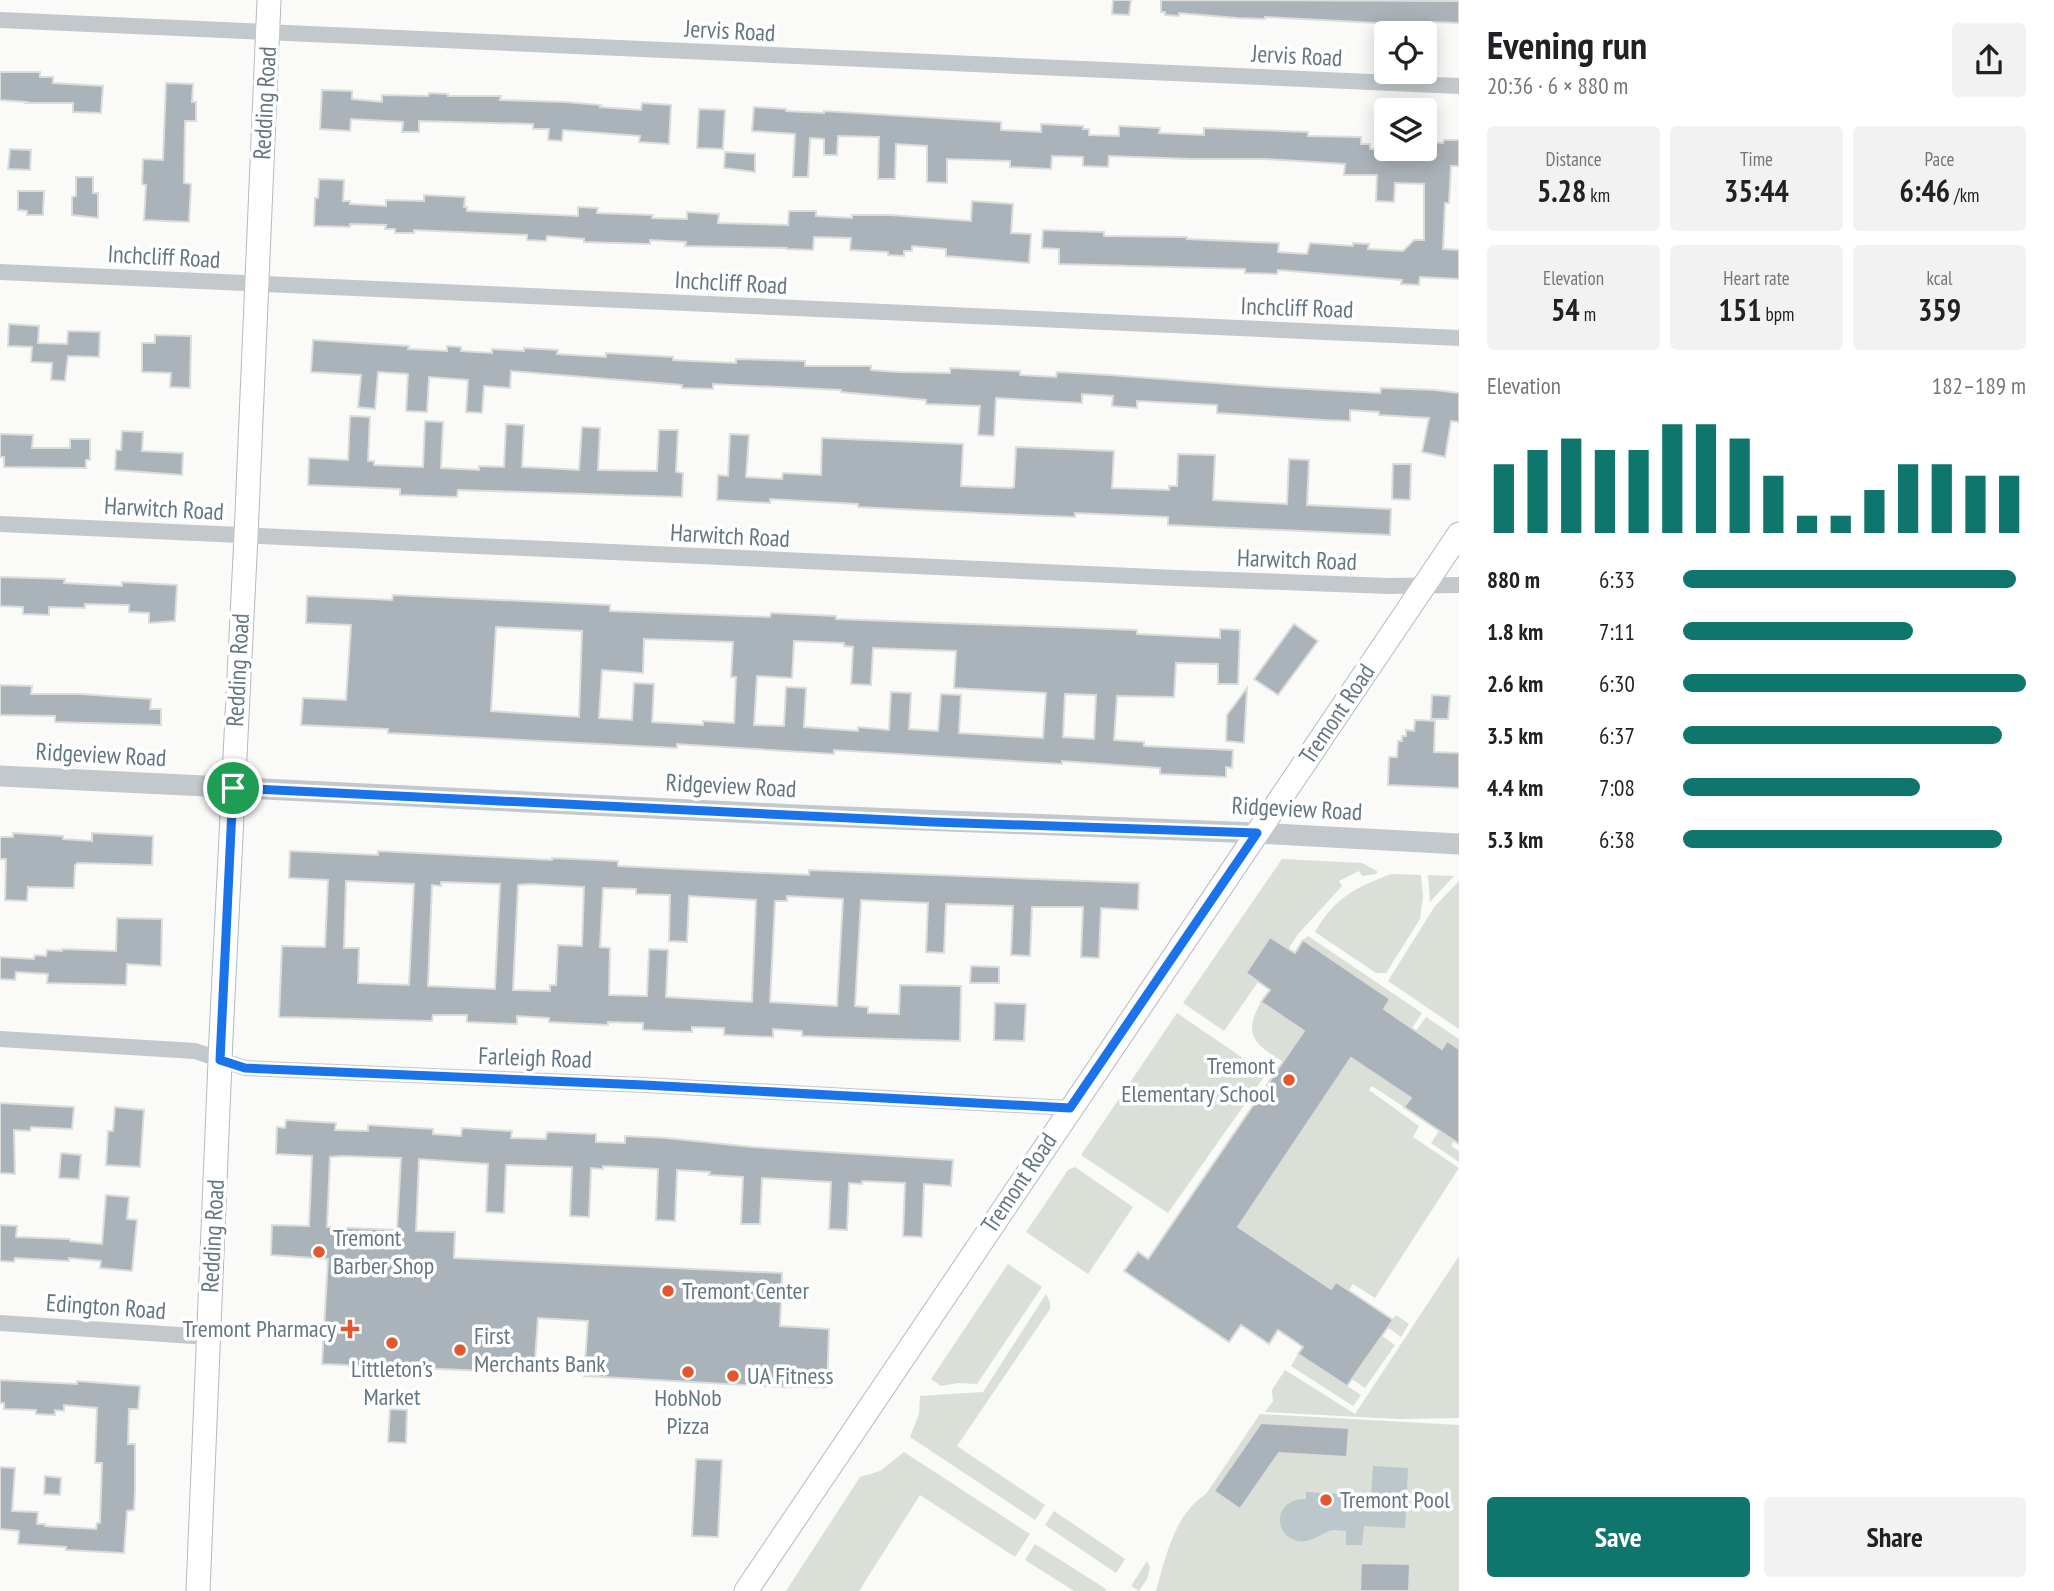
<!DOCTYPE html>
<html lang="en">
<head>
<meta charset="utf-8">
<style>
	:root { --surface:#fff; --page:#f2f2f2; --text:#202124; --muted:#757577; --accent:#0f766e }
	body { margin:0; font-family:"PT Sans Narrow",sans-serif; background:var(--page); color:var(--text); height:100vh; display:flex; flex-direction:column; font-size:26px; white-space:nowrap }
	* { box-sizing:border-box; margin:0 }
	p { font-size:23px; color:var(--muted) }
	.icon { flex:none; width:38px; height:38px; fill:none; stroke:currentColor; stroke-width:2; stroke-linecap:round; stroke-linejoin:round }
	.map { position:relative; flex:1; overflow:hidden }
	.side { display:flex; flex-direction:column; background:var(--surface); width:595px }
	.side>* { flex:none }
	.fabs { position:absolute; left:1374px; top:21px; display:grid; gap:14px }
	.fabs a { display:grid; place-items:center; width:63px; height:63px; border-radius:7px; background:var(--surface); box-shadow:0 4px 18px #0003; font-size:35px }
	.pin { position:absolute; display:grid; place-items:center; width:60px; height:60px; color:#fff; margin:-30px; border:4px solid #fff; border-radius:50%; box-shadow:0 2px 7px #0007 }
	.round { display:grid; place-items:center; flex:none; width:74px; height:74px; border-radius:7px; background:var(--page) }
	.summary { display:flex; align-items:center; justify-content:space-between; height:119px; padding:0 28px }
	h1 { font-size:38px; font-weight:600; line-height:52px }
	.metrics { display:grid; grid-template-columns:repeat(3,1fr); gap:10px; height:119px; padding:7px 28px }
	.metrics div { display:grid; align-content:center; border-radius:7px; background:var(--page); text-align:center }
	.metrics b { font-size:30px; font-weight:600 }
	.metrics small { font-size:19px; font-weight:400 }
	.metrics p { font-size:19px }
	.chart { height:196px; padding:14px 28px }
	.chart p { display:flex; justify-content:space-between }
	.chart svg { width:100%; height:126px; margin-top:7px; stroke:var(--accent); stroke-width:6 }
	.button { display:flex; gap:14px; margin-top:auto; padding:14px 28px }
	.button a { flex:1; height:80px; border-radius:7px; background:var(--accent); color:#fff; font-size:28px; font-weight:600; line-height:80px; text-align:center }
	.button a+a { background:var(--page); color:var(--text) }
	ul { padding:0 28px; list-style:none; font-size:23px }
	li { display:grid; grid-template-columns:112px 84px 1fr; align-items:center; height:52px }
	li i { height:18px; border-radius:9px; background:var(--accent) }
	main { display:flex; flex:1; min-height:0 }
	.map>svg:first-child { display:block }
	.green { fill:#dadfd7 }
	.water { fill:#bbc7cb }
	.building { fill:#aab3b9; stroke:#dcdcda; stroke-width:2; fill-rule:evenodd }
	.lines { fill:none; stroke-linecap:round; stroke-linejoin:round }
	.secondary-casing { stroke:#b3babf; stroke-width:25 }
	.minor { stroke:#c3c8cc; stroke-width:16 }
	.tertiary { stroke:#c3c8cc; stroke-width:21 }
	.secondary { stroke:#fff; stroke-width:23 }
	.route-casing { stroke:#fff; stroke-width:14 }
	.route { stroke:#1a73e8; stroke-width:9 }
	.poi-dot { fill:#e4572e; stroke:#fff; stroke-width:2.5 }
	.labels { text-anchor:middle; stroke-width:7; stroke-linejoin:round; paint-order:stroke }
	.street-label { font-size:24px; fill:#657683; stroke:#fff }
	.poi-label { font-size:24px; fill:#657683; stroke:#fff; text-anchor:start }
</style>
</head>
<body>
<main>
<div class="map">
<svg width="1459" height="1591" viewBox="0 0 1459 1591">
	<rect width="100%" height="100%" fill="#fafaf8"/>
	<g class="green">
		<polygon points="1282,859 1362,863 1377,871 1377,874 1362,876 1359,871 1339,881 1342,886 1299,933 1288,949 1270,937 1246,973 1258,982 1224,1031 1183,1003"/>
		<path d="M1391,874l30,1 2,21 -3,23 -34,54h-10l-61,-41c20,-35 40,-44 76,-58z"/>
		<polygon points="1428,875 1454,876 1430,902"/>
		<polygon points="1459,881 1459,1029 1388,981 1435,906"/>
		<polygon points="1308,936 1422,1013 1412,1028 1384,1009 1390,999 1347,970 1328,980 1339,964 1303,940"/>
		<path d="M1261,1002l36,24 15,-21 7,5 -36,52c-28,-18 -41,-27 -22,-60z"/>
		<polygon points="1177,1013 1266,1074 1168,1213 1081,1155"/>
		<polygon points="1426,1017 1459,1039 1459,1049 1442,1049 1416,1031"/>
		<polygon points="1351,1058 1411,1098 1404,1107 1372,1086 1369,1090 1419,1126 1413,1137 1459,1168 1375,1298 1353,1284 1349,1290 1336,1282 1331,1289 1250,1235 1233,1234"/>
		<polygon points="1439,1131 1454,1141 1451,1146 1459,1151 1459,1162 1431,1143"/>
		<polygon points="1075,1167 1133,1207 1088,1274 1026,1232 1068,1170"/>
		<polygon points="1459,1256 1459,1418 1398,1419 1265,1412 1273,1401 1272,1390 1285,1370 1355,1414"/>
		<polygon points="1008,1264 1042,1287 977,1384 958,1383 941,1386 931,1379"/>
		<polygon points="1046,1294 1050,1302 1050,1309 957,1446 1045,1505 1035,1520 910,1437 919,1414 920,1396 983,1392"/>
		<polygon points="1396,1315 1409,1324 1401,1337 1387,1327"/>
		<polygon points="1382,1336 1395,1345 1365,1388 1352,1379"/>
		<polygon points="1298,1354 1361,1395 1353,1406 1291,1366"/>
		<path d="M1260,1414l199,11v166h-303c10,-35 18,-76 50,-97z"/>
		<polygon points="904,1452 1030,1534 1015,1557 920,1495 859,1591 786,1591 860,1477 880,1471"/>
		<polygon points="1054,1511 1125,1559 1116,1573 1045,1525"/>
		<polygon points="1035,1544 1106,1589 1105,1591 1074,1591 1025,1560"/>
		<polygon points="1147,1561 1150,1567 1147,1579 1139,1591 1131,1586"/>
	</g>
	<path class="water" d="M1373,1466l35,2 -3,60 -41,-2 -2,19h-16v-14c-5,0 -12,-2 -17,0 -11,5 -23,15 -37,8 -20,-10 -15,-41 14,-40v-7l65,4z"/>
	<g class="building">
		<polygon points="1113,0 1131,0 1129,15 1112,14"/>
		<polygon points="1161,0 1459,1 1459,23 1434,22 1434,26 1265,17 1265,19 1237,18 1179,13 1179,16 1165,15 1165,12 1161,12"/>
		<polygon points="0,72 40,72 40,77 53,77 53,83 103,86 101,113 73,112 73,103 26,103 27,102 0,100"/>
		<polygon points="166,83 193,84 192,102 196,102 196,121 185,121 184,183 191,184 189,222 144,220 146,185 142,184 143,159 163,160"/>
		<polygon points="322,90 352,91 352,99 382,102 382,95 428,96 429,93 448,94 448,96 501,96 500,100 565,102 601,105 600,107 641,110 642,103 671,105 669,144 639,142 640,136 563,130 562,141 548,140 549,129 533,129 533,124 419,121 419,132 402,132 403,122 351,119 350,131 320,129"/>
		<polygon points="754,107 786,109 786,111 824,113 824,111 1001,122 1001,130 1041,132 1041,124 1083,126 1083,129 1089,129 1089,135 1119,136 1119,126 1160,128 1159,133 1204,135 1204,128 1308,132 1308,136 1361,137 1361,144 1370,144 1370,149 1424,149 1424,142 1443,143 1444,140 1459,140 1459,166 1451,166 1449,203 1445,203 1443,249 1459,250 1459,279 1420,277 1419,285 1401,284 1402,280 1278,270 1277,274 1245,273 1245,269 1059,264 1059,249 1042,248 1043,230 1104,232 1104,236 1187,237 1187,239 1279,243 1278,252 1307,254 1310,243 1353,246 1353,243 1369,244 1368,249 1403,251 1414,240 1424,240 1424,184 1395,183 1394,202 1376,201 1377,175 1344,175 1345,164 1265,159 1192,159 1109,156 1108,167 1083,166 1083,157 1052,156 1051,169 1010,167 1010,161 947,159 947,183 927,182 927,146 896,144 895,179 878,179 879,137 838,136 837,155 824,155 824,139 810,138 808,177 793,177 795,134 752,131"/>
		<polygon points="699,109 725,110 723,149 697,148"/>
		<polygon points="10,149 31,150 30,170 8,169"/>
		<polygon points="725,152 755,154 755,172 724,168"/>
		<polygon points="76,177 93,177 93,193 98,193 98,218 72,215 72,197 76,196"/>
		<polygon points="319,179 344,180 343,201 350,201 350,204 386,206 386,200 424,201 424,195 465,197 464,207 467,207 467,211 578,216 578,207 598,208 597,213 653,215 652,218 687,219 687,212 719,214 718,223 788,225 789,211 816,211 816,216 852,218 852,215 890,215 971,221 972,201 1013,204 1011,233 1031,234 1029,263 946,256 946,249 912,246 912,251 904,251 904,256 888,255 888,252 850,250 851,238 814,237 813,250 787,249 787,248 685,246 686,242 650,240 650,244 584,242 584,239 547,236 546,241 527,240 527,235 414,230 414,233 395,233 395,229 385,229 386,225 350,224 350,227 314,226 315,198 318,198"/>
		<polygon points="18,191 44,191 43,215 27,215 27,211 18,210"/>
		<polygon points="9,324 39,326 38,343 67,344 68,331 100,332 99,357 68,356 65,381 51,380 52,363 31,362 32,347 8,346"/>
		<polygon points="155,335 191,336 190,388 170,387 171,373 142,372 142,343 155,343"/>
		<polygon points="313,340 409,346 408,349 447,351 447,346 461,347 461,351 492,353 492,349 524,351 524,348 558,350 557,354 606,357 606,353 673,357 673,360 736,363 736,359 805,361 805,366 871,366 871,370 898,372 950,373 950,368 1020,371 1020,375 1056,377 1057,372 1109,375 1269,387 1380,393 1381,388 1435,390 1459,393 1459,422 1451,421 1445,457 1422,452 1429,418 1379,415 1379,412 1350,410 1350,421 1324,420 1217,413 1217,405 1137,401 1137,408 1112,406 1113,396 1082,394 1082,403 996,398 994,436 978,435 980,406 926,404 926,400 841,392 841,390 713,384 713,389 682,388 682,385 511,371 510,388 484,386 482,413 466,412 468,380 429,377 427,412 406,411 408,374 378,372 375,409 358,407 361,375 311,372"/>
		<polygon points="350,416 370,417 368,461 374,461 374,465 423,467 425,421 443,422 441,468 479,470 479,466 504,467 506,424 524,425 522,467 546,468 579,470 582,427 600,428 598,470 657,471 659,430 678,430 676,472 683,473 682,497 458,490 457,497 400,495 400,489 308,485 309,458 348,460"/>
		<polygon points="122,431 143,432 142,451 183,453 182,475 115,470 116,450 121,450"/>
		<polygon points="0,434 33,435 32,448 70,448 70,439 90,439 90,460 86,460 86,468 4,467 4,457 0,457"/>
		<polygon points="730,434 749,435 746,477 782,479 783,473 821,475 822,438 963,444 961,486 1011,488 1014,487 1016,447 1114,451 1112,488 1169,490 1169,486 1177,486 1178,454 1215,455 1213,500 1287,504 1289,459 1309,460 1307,505 1391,509 1390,535 1168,525 1168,517 1075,513 1075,517 1000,514 858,507 858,504 770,499 770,503 717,500 718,475 728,476"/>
		<polygon points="1393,464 1411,464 1410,500 1392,499"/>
		<polygon points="0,577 65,579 64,583 122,586 122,582 177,585 175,621 149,623 149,613 129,612 129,605 85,604 85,608 49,607 49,615 23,614 23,607 0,606"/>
		<path d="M393,595l217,10v6l160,6 1,-4 65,3v3l301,11v4l83,4v-9l20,1 -2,54h-20v-20l-42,-1 -2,34 -57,-1 -3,44 30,2v4l89,4 -1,18 -6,-1v10l-66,-3v-6l-98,-7v3l-228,-14v4l-157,-10v4l-289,-15v-4l-87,-4 2,-27 43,2 5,-75 -45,-2 1,-27 85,4zM496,627l86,4 -3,86 -88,-6zM644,639l89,3 -2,35h5l-2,46 -31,-2v4l-51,-3 2,-38 -20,-1 -2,37 -33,-2 3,-48 41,3zM794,641l50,2v3l9,1 -2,37 20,1 2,-37 83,3 -2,37 92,5 -3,45 -84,-5 2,-38 -20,-1 -3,37 -29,-2 2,-36 -20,-1 -2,38 -31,-3v4l-54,-4 2,-39 -20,-1 -2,39 -30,-1 3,-49 35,2zM1065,694l31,1 -2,44 -31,-2z"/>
		<polygon points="1294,624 1318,641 1278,695 1254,679"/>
		<polygon points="0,685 32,686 31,694 80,694 151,699 150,709 161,709 161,725 55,722 55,716 0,715"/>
		<polygon points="1247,688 1244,743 1226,741 1227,715"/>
		<polygon points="1432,695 1450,696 1448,719 1431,719"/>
		<polygon points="1415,720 1435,721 1434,752 1459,753 1459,788 1388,785 1389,757 1397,757 1398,741 1402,741 1402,736 1406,736 1406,730 1414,731"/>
		<polygon points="13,833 63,836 63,839 92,841 92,833 153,836 152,865 78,863 75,865 74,888 28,887 27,901 5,900 6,859 0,859 0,837 13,837"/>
		<path d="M290,851l88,4v-4l174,9v-2l66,3v5l191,9v-5l330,13 -1,27 -37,-2 -2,50 -18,-1 2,-50h-51l-2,49 -19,-1 2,-49 -67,-2 -2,49 -18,-1 2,-49 -67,-3 -6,106 13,1v6l31,1 1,-29 61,1 -1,55 -133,-4 -25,-1v-5l-29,-2v8l-49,-2v-7l-32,-1v5l-49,-2v-7l-35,-1v3l-59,-3v-4l-32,-2v8l-50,-2v-7h-34l-1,6 -153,-4 3,-71 43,1 3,-67 -39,-2zM346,881l68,3 -5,101 -51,-2 1,-35h-15zM441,882l59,2 -5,105 -67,-3 4,-101 9,1zM530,884l54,3 -2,59 -24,-1 -2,40h-6v6l-37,-1 5,-105zM603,888l33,1v5l34,1 -1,46 18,1 2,-46 67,4 -4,102 -86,-5 2,-47 -19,-1 -2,47 -38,-1 1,-47 -10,-1zM787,896l56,3 -6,107 -67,-4 5,-101h12z"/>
		<polygon points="117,918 162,919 161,966 127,964 126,985 47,983 48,974 16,972 15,980 0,979 0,957 34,959 35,955 46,956 47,950 62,951 62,949 116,951"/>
		<polygon points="1270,937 1295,953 1303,940 1390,999 1384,1009 1442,1049 1447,1041 1459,1049 1459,1144 1404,1107 1411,1098 1351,1058 1238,1227 1331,1289 1336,1282 1393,1320 1347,1386 1298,1354 1303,1347 1278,1330 1269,1344 1241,1325 1229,1342 1124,1271 1138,1252 1148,1259 1304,1031 1261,1002 1270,990 1246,973"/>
		<polygon points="971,966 999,967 999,983 970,983"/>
		<polygon points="995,1003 1026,1004 1024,1041 994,1040"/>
		<polygon points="0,1103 74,1107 72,1129 31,1127 30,1131 14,1130 15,1174 0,1173"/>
		<polygon points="115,1107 144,1110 140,1167 106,1165 108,1131 113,1131"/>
		<path d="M286,1120l50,3 -1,7 33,1v-6l65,4v5l28,2 1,-8 50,3 -1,7 35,1 1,-7 49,2v8l29,1v-7l41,2 86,9 201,13 -2,26 -27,-2 -2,53 -19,-1 2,-53 -43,-2v3l-13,-1 -2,47 -18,-1 2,-47 -69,-4 -2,46h-19l2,-47 -34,-2 1,-3 -33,-2 -2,51 -19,-1 2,-51 -55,-3v3l-12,-1 -2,49 -19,-1 2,-49 -66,-2 -2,48 -18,-1 2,-48 -69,-5 -3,72 39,1 -1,26 328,15 -2,53 49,3 -2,58h-46l-197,-11 4,-55 -50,-3 -4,55 -212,-9 6,-105 -57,-4 1,-30 37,1 3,-70 -36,-2 1,-27 8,1zM342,1156l59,2 -4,72 -70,-3 3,-70z"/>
		<polygon points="61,1153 81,1155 79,1179 59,1178"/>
		<polygon points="106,1195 129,1197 127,1219 137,1220 132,1271 100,1268 101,1261 69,1258 69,1261 15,1258 14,1262 0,1261 0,1225 17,1226 16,1237 70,1239 70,1241 102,1244"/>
		<polygon points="0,1380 77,1384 77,1381 140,1386 138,1409 129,1409 128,1444 135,1444 135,1490 134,1510 127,1511 124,1553 66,1550 66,1547 18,1544 19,1531 0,1529 0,1467 15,1468 12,1511 38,1512 37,1524 45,1524 45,1526 96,1529 97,1523 100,1523 102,1463 95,1463 97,1408 64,1405 64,1411 55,1410 55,1415 36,1414 36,1410 4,1409 4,1403 0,1403"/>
		<polygon points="390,1409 407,1410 406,1443 388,1442"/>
		<polygon points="1261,1423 1349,1428 1347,1457 1279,1453 1240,1509 1214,1491"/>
		<polygon points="696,1459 722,1460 718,1537 692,1536"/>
		<polygon points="45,1476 61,1478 60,1495 44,1494"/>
		<polygon points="1361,1563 1410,1564 1409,1591 1360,1591"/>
	</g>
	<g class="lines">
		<defs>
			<g id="secondary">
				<polyline points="198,1591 221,1037 246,536 269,0"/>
				<polyline points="746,1591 1459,534"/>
			</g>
		</defs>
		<use href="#secondary" class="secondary-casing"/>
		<g class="minor">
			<polyline points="0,20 1459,86"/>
			<polyline points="0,272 1459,338"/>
			<polyline points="0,524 1176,578 1388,586 1459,585"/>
			<polyline points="0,1039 195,1051 245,1068 644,1085 1070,1108"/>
			<polyline points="0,1323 208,1337"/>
		</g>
		<polyline class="tertiary" points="0,776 796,815 1257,833 1459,844"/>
		<use href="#secondary" class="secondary"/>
	</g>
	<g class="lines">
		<defs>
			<polygon id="route" points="233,788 933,822 1257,833 1070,1108 644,1085 245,1068 220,1060"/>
		</defs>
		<use href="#route" class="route-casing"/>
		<use href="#route" class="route"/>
	</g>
	<g class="poi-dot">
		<circle cx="1289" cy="1080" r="7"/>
		<circle cx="319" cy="1252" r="7"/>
		<circle cx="668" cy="1291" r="7"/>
		<path d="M346.5 1318.5h7v7h7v7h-7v7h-7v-7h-7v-7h7z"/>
		<circle cx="392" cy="1343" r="7"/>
		<circle cx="460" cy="1350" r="7"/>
		<circle cx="688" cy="1372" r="7"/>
		<circle cx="733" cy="1376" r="7"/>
		<circle cx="1326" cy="1500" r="7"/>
	</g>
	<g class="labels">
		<g class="street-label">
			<text transform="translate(730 31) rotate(3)" y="8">Jervis Road</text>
			<text transform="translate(1297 56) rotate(3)" y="8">Jervis Road</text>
			<text transform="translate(265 103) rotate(-87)" y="8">Redding Road</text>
			<text transform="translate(164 257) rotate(3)" y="8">Inchcliff Road</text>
			<text transform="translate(731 283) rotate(3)" y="8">Inchcliff Road</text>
			<text transform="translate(1297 308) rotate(2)" y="8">Inchcliff Road</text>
			<text transform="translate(164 509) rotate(3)" y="8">Harwitch Road</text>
			<text transform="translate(730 536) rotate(3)" y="8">Harwitch Road</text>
			<text transform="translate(1297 560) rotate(2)" y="8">Harwitch Road</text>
			<text transform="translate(238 670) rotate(-87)" y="8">Redding Road</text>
			<text transform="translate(1337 714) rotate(-56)" y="8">Tremont Road</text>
			<text transform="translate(101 755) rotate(3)" y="8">Ridgeview Road</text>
			<text transform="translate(731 786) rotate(3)" y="8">Ridgeview Road</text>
			<text transform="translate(1297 809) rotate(3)" y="8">Ridgeview Road</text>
			<text transform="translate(535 1058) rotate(2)" y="8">Farleigh Road</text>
			<text transform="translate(1019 1183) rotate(-56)" y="8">Tremont Road</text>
			<text transform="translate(213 1236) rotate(-87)" y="8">Redding Road</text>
			<text transform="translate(106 1307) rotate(4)" y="8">Edington Road</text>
		</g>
		<g class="poi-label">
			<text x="1275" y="1074" text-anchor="end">Tremont<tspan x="1275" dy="28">Elementary School</tspan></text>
			<text x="333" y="1246">Tremont<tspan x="333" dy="28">Barber Shop</tspan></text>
			<text x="682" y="1299">Tremont Center</text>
			<text x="336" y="1337" text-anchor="end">Tremont Pharmacy</text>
			<text x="474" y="1344">First<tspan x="474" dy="28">Merchants Bank</tspan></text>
			<text x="392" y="1377" text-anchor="middle">Littleton’s<tspan x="392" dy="28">Market</tspan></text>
			<text x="747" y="1384">UA Fitness</text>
			<text x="688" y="1406" text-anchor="middle">HobNob<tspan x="688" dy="28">Pizza</tspan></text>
			<text x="1340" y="1508">Tremont Pool</text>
		</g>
	</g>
</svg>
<div class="fabs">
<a><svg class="icon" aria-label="locate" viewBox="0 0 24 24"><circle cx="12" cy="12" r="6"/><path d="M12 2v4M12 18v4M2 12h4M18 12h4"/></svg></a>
<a><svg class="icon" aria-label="layers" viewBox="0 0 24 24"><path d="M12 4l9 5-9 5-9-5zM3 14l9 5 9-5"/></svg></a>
</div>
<div class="pin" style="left:233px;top:788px;background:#1e9e55"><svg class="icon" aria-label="arrive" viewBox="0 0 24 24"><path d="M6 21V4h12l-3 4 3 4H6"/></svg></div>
</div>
<section class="side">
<div class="summary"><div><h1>Evening run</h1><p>20:36 · 6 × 880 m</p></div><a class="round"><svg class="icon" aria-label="share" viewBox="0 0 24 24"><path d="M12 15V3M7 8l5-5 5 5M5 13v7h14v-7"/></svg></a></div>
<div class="metrics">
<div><p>Distance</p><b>5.28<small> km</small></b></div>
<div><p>Time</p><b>35:44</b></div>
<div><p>Pace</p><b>6:46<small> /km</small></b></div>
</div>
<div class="metrics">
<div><p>Elevation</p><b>54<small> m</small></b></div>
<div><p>Heart rate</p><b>151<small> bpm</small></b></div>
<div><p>kcal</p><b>359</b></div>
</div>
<div class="chart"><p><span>Elevation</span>182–189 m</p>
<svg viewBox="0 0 160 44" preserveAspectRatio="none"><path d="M5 44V20M15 44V15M25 44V11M35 44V15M45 44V15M55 44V6M65 44V6M75 44V11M85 44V24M95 44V38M105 44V38M115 44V29M125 44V20M135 44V20M145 44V24M155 44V24"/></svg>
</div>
<ul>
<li><b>880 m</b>6:33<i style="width:97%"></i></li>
<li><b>1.8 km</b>7:11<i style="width:67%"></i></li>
<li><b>2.6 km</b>6:30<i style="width:100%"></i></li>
<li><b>3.5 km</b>6:37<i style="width:93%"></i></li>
<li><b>4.4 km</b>7:08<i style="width:69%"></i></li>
<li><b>5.3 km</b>6:38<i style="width:93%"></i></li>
</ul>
<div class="button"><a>Save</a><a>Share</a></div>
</section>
</main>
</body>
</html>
